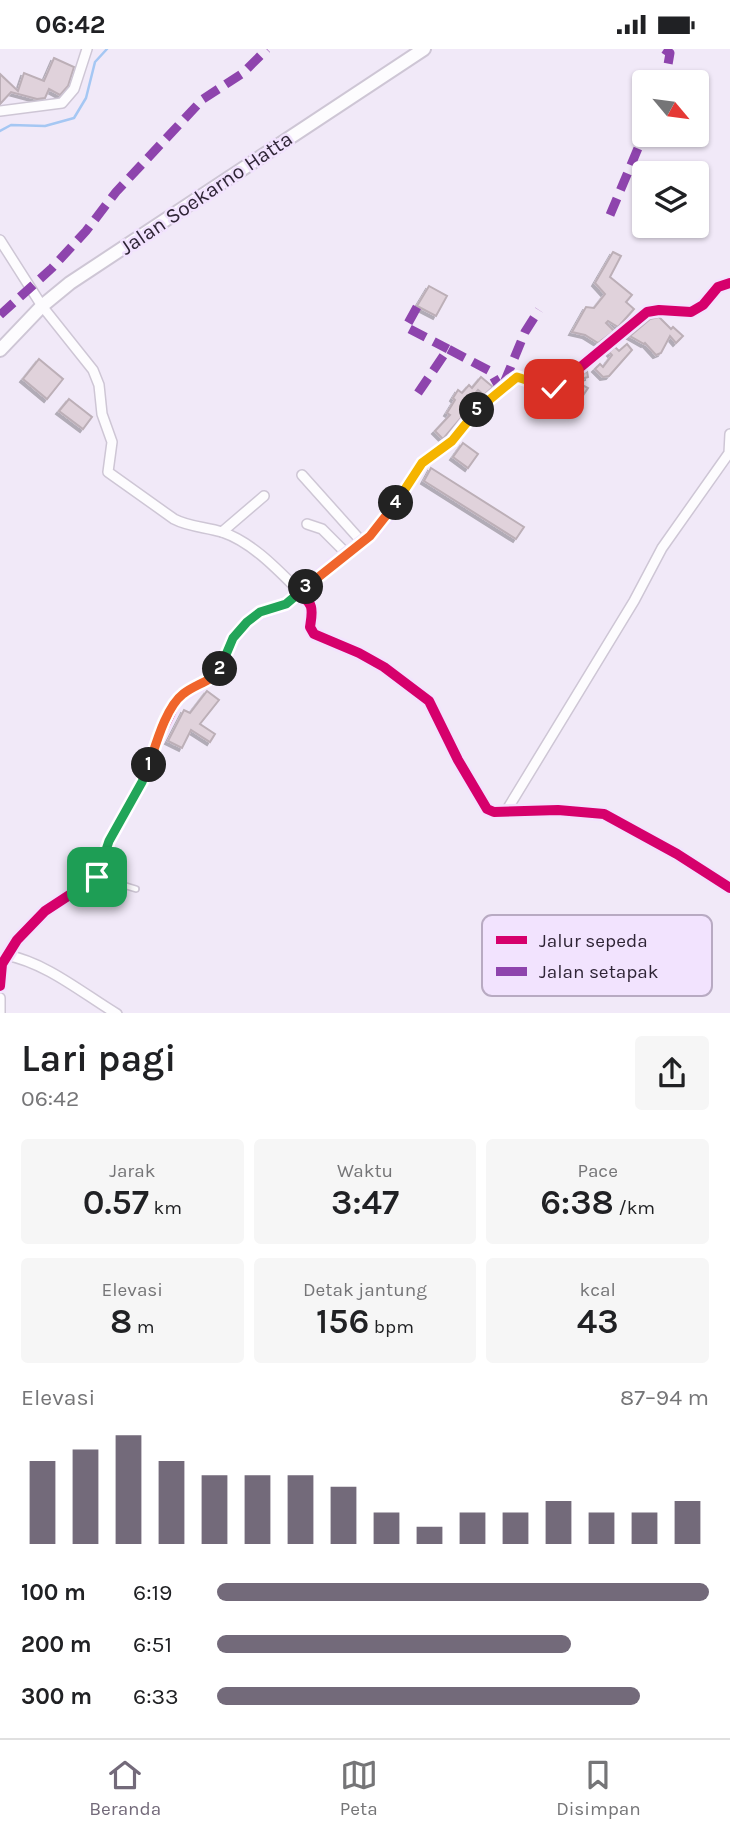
<!DOCTYPE html>
<html lang="id">
<head>
<meta charset="utf-8">
<style>
	:root { --surface:#fff; --page:#f6f6f6; --text:#202124; --muted:#757577; --line:#e0e0e0; --accent:#736a7a }
	body { margin:0; font-family:Karla,sans-serif; background:var(--page); color:var(--text); height:100vh; display:flex; flex-direction:column; font-size:26px; white-space:nowrap }
	* { box-sizing:border-box; margin:0 }
	p { font-size:23px; color:var(--muted) }
	.icon { flex:none; width:38px; height:38px; fill:none; stroke:currentColor; stroke-width:2; stroke-linecap:round; stroke-linejoin:round }
	.map { position:relative; height:964px; overflow:hidden }
	.sheet { display:flex; flex-direction:column; background:var(--surface); flex:1 }
	.sheet>* { flex:none }
	.needle { width:46px; rotate:119deg }
	.controls { position:absolute; left:632px; top:21px; display:grid; gap:14px }
	.controls a { display:grid; place-items:center; width:77px; height:77px; border-radius:7px; background:var(--surface); box-shadow:0 2px 5px #0004; font-size:35px }
	.pin { position:absolute; display:grid; place-items:center; width:60px; height:60px; color:#fff; margin:-30px; border-radius:14px; box-shadow:0 4px 10px #0006 }
	.km { position:absolute; width:35px; height:35px; margin:-18px; border-radius:50%; background:#222; color:#fff; font-size:19px; line-height:35px; text-align:center }
	.round { display:grid; place-items:center; flex:none; width:74px; height:74px; border-radius:7px; background:var(--page) }
	.overview { display:flex; align-items:center; justify-content:space-between; height:119px; padding:0 21px }
	h1 { font-size:38px; font-weight:600; line-height:52px }
	.metrics { display:grid; grid-template-columns:repeat(3,1fr); gap:10px; height:119px; padding:7px 21px }
	.metrics div { display:grid; align-content:center; border-radius:7px; background:var(--page); text-align:center }
	.metrics b { font-size:35px; font-weight:600 }
	.metrics small { font-size:19px; font-weight:400 }
	.metrics p { font-size:19px }
	.chart { height:196px; padding:14px 21px }
	.chart p { display:flex; justify-content:space-between }
	.chart svg { width:100%; height:126px; margin-top:7px; stroke:var(--accent); stroke-width:6 }
	ul { padding:0 21px; list-style:none; font-size:23px }
	li { display:grid; grid-template-columns:112px 84px 1fr; align-items:center; height:52px }
	li i { height:18px; border-radius:9px; background:var(--accent) }
	.status { display:flex; justify-content:space-between; align-items:center; height:49px; padding:0 35px; background:var(--surface); direction:ltr }
	.status svg { height:19px; fill:currentColor }
	.menu { display:flex; justify-content:space-around; align-items:center; height:98px; border-top:2px solid var(--line); background:var(--surface); font-size:19px; color:var(--muted) }
	.menu a { display:grid; justify-items:center; gap:4px }
	.menu .active { color:var(--accent) }
	.map>svg:first-child { display:block }
	.lines { fill:none; stroke-linecap:round; stroke-linejoin:round }
	.stream { stroke:#a5c7f3; stroke-width:2.5 }
	.building { fill:#e0d2db; stroke:#bcafb7; stroke-width:2; filter:url(#shadow) }
	.lane-casing { stroke:#cec6d5; stroke-width:8 }
	.street-casing { stroke:#cec6d5; stroke-width:12 }
	.secondary-casing { stroke:#cec6d5; stroke-width:16 }
	.lane { stroke:#fdfcfe; stroke-width:4.5 }
	.street { stroke:#fdfcfe; stroke-width:9 }
	.secondary { stroke:#fdfcfe; stroke-width:12 }
	.quiet { stroke:#8e44ad; stroke-width:9; stroke-dasharray:18 9; stroke-linecap:butt }
	.cycleway-casing { stroke:#f2e3fe; stroke-width:15 }
	.cycleway { stroke:#d6006c; stroke-width:10 }
	.split-1-casing { stroke:#fff; stroke-width:14 }
	.split-2-casing { stroke:#fff; stroke-width:14 }
	.split-3-casing { stroke:#fff; stroke-width:14 }
	.split-4-casing { stroke:#fff; stroke-width:14 }
	.split-5-casing { stroke:#fff; stroke-width:14 }
	.split-6-casing { stroke:#fff; stroke-width:14 }
	.split-1 { stroke:#22a559; stroke-width:9 }
	.split-2 { stroke:#f0652b; stroke-width:9 }
	.split-3 { stroke:#22a559; stroke-width:9 }
	.split-4 { stroke:#f0652b; stroke-width:9 }
	.split-5 { stroke:#f5b400; stroke-width:9 }
	.split-6 { stroke:#f5b400; stroke-width:9 }
	.labels { text-anchor:middle; stroke-width:5; stroke-linejoin:round; paint-order:stroke }
	.street-label { font-size:21px; fill:#2f2536; stroke:#f2e3fe }
	.key { fill:#f2e3fe; stroke:#b8aac2; stroke-width:2 }
	.key-label { font-size:19px; fill:#2f2536 }
</style>
</head>
<body>
<div class="status"><b>06:42</b><svg viewBox="0 0 49 12"><path d="M0 12V9h3v3zM5 12V6h3v6zM10 12V3h3v9zM15 12V0h3v12zM26 1h20v11H26zM47 4h2v5h-2z"/></svg></div>
<div class="map">
<svg width="730" height="965" viewBox="0 0 730 965">
	<defs>
		<filter id="shadow"><feDropShadow dx="-3" dy="3" stdDeviation="0" flood-color="#0004"/></filter>
	</defs>
	<rect width="100%" height="100%" fill="#f1e9f8"/>
	<g class="lines">
		<polyline class="stream" points="0,82 11,76 45,77 74,69 86,49 95,13 107,0"/>
	</g>
	<g class="building">
		<polygon points="54,9 74,18 68,37 60,46 49,40 45,49 37,50 11,43 0,55 0,25 18,42 24,24 44,32"/>
		<polygon points="613,203 621,207 610,228 632,246 626,253 634,260 618,278 608,272 606,274 614,282 598,294 585,286 572,283 586,258 594,259 605,245 595,234"/>
		<polygon points="429,237 447,247 436,267 417,257"/>
		<polygon points="659,268 671,280 673,278 683,287 676,294 670,287 661,304 656,306 645,294 644,295 630,287 650,270"/>
		<polygon points="627,295 632,301 609,327 603,328 595,320 600,315 603,318 612,306 609,303 615,298 619,302"/>
		<polygon points="39,310 63,330 47,350 23,330"/>
		<polygon points="587,322 588,328 575,332 588,339 580,351 570,345 565,357 560,349 543,345 555,347 565,340 568,342 570,335"/>
		<polygon points="481,328 493,338 484,346 478,341 463,358 467,361 466,363 443,390 435,382 450,366 447,364 455,351 453,349 458,341 462,344 469,336 472,339"/>
		<polygon points="69,350 92,368 83,380 59,362"/>
		<polygon points="463,394 478,405 468,419 453,408"/>
		<polygon points="431,419 524,478 516,490 424,432"/>
		<polygon points="207,642 219,651 200,675 215,685 210,693 191,681 182,699 168,692 184,661 190,664"/>
	</g>
	<g class="lines">
		<defs>
			<polyline id="lane" points="97,828 136,840"/>
			<g id="street">
				<polyline points="0,62 62,54 74,40 87,0"/>
				<path d="M0,191l42,66 51,64 6,15 3,29 10,28 -4,30 66,47c15,8 32,8 48,13 30,10 56,38 78,60"/>
				<polyline points="302,426 362,493"/>
				<polyline points="307,475 322,480 346,504"/>
				<polyline points="222,483 264,447"/>
				<path d="M296,547c20,3 16,18 14,31l4,7 45,19 25,14 45,34 29,59 29,49 7,3 64,-2 46,4 73,40 53,34"/>
				<polyline points="509,761 508,759 634,552 662,499 729,404 730,385"/>
				<path d="M6,906c41,8 76,38 111,59"/>
				<polyline points="0,937 2,915 17,891 45,862 97,828 109,792 142,733 157,692 178,649 214,627 221,619 233,589 253,567 286,555 327,520 370,487 390,464 422,414 452,392 473,365 511,332 517,328 554,340 647,263 659,261 691,263 703,256 718,238 730,234"/>
				<polyline points="0,949 0,965"/>
			</g>
			<polyline id="secondary" points="0,301 42,257 70,234 424,0"/>
		</defs>
		<use href="#lane" class="lane-casing"/>
		<use href="#street" class="street-casing"/>
		<use href="#secondary" class="secondary-casing"/>
		<use href="#lane" class="lane"/>
		<use href="#street" class="street"/>
		<use href="#secondary" class="secondary"/>
		<g class="quiet">
			<polyline points="664,0 670,4 665,33"/>
			<polyline points="610,166 644,85"/>
			<polyline points="417,258 406,278 448,300"/>
			<polyline points="0,266 52,219 86,182 116,143 203,50 243,24 267,0"/>
			<polyline points="504,334 525,283 539,261"/>
			<polyline points="418,344 448,300 490,322 501,341"/>
		</g>
		<defs>
			<g id="cycleway">
				<path d="M296,547c20,3 16,18 14,31l4,7 45,19 25,14 45,34 29,59 29,49 7,3 64,-2 46,4 73,40 53,34"/>
				<polyline points="0,937 2,915 17,891 45,862 97,828 109,792 142,733 157,692 178,649 214,627 221,619 233,589 253,567 286,555 327,520 370,487 390,464 422,414 452,392 473,365 511,332 517,328 554,340 647,263 659,261 691,263 703,256 718,238 730,234"/>
			</g>
		</defs>
		<use href="#cycleway" class="cycleway-casing"/>
		<use href="#cycleway" class="cycleway"/>
	</g>
	<g class="lines">
		<defs>
			<polyline id="split-1" points="97,828 109,792 142,733 149,716"/>
			<path id="split-2" d="M149,716c7,-21 17,-58 34,-71 12,-10 28,-12 37,-25"/>
			<polyline id="split-3" points="220,620 233,589 247,573 260,563 286,555 306,538"/>
			<polyline id="split-4" points="306,538 370,487 396,454"/>
			<polyline id="split-5" points="396,454 422,414 452,392 477,361"/>
			<polyline id="split-6" points="477,361 517,328 554,340"/>
		</defs>
		<use href="#split-1" class="split-1-casing"/>
		<use href="#split-2" class="split-2-casing"/>
		<use href="#split-3" class="split-3-casing"/>
		<use href="#split-4" class="split-4-casing"/>
		<use href="#split-5" class="split-5-casing"/>
		<use href="#split-6" class="split-6-casing"/>
		<use href="#split-1" class="split-1"/>
		<use href="#split-2" class="split-2"/>
		<use href="#split-3" class="split-3"/>
		<use href="#split-4" class="split-4"/>
		<use href="#split-5" class="split-5"/>
		<use href="#split-6" class="split-6"/>
	</g>
	<g class="labels">
		<g class="street-label">
			<text transform="translate(206 144) rotate(-34)" y="7">Jalan Soekarno Hatta</text>
		</g>
	</g>
	<rect x="482" y="866" width="230" height="81" rx="10" class="key"/>
	<rect x="496" y="887" width="31" height="8" fill="#d6006c"/>
	<rect x="496" y="918" width="31" height="9" fill="#8e44ad"/>
	<g class="key-label">
		<text x="539" y="898">Jalur sepeda</text>
		<text x="539" y="929">Jalan setapak</text>
	</g>
</svg>
<div class="controls">
<a><svg class="needle" viewBox="-14 -14 28 28"><path d="M0-13l5 13h-10z" fill="#e53935"/><path d="M0 13l5-13h-10z" fill="#757577"/></svg></a>
<a><svg class="icon" aria-label="layers" viewBox="0 0 24 24"><path d="M12 4l9 5-9 5-9-5zM3 14l9 5 9-5"/></svg></a>
</div>
<div class="pin" style="left:97px;top:828px;background:#1e9e55"><svg class="icon" aria-label="arrive" viewBox="0 0 24 24"><path d="M6 21V4h12l-3 4 3 4H6"/></svg></div>
<div class="pin" style="left:554px;top:340px;background:#d93025"><svg class="icon" aria-label="check" viewBox="0 0 24 24"><path d="M5 12l5 5 9-10"/></svg></div>
<b class="km" style="left:149px;top:716px">1</b>
<b class="km" style="left:220px;top:620px">2</b>
<b class="km" style="left:306px;top:538px">3</b>
<b class="km" style="left:396px;top:454px">4</b>
<b class="km" style="left:477px;top:361px">5</b>
</div>
<section class="sheet">
<div class="overview"><div><h1>Lari pagi</h1><p>06:42</p></div><a class="round"><svg class="icon" aria-label="share" viewBox="0 0 24 24"><path d="M12 15V3M7 8l5-5 5 5M5 13v7h14v-7"/></svg></a></div>
<div class="metrics">
<div><p>Jarak</p><b>0.57<small> km</small></b></div>
<div><p>Waktu</p><b>3:47</b></div>
<div><p>Pace</p><b>6:38<small> /km</small></b></div>
</div>
<div class="metrics">
<div><p>Elevasi</p><b>8<small> m</small></b></div>
<div><p>Detak jantung</p><b>156<small> bpm</small></b></div>
<div><p>kcal</p><b>43</b></div>
</div>
<div class="chart"><p><span>Elevasi</span>87–94 m</p>
<svg viewBox="0 0 160 44" preserveAspectRatio="none"><path d="M5 44V15M15 44V11M25 44V6M35 44V15M45 44V20M55 44V20M65 44V20M75 44V24M85 44V33M95 44V38M105 44V33M115 44V33M125 44V29M135 44V33M145 44V33M155 44V29"/></svg>
</div>
<ul>
<li><b>100 m</b>6:19<i style="width:100%"></i></li>
<li><b>200 m</b>6:51<i style="width:72%"></i></li>
<li><b>300 m</b>6:33<i style="width:86%"></i></li>
</ul>
</section>
<nav class="menu">
<a class="active"><svg class="icon" aria-label="home" viewBox="0 0 24 24"><path d="M3 11l9-7 9 7M6 9v11h12V9"/></svg>Beranda</a>
<a><svg class="icon" aria-label="map" viewBox="0 0 24 24"><path d="M3 6l6-2 6 2 6-2v14l-6 2-6-2-6 2zM9 4v14M15 6v14"/></svg>Peta</a>
<a><svg class="icon" aria-label="saved" viewBox="0 0 24 24"><path d="M7 4h10v16l-5-4-5 4z"/></svg>Disimpan</a>
</nav>
</body>
</html>
